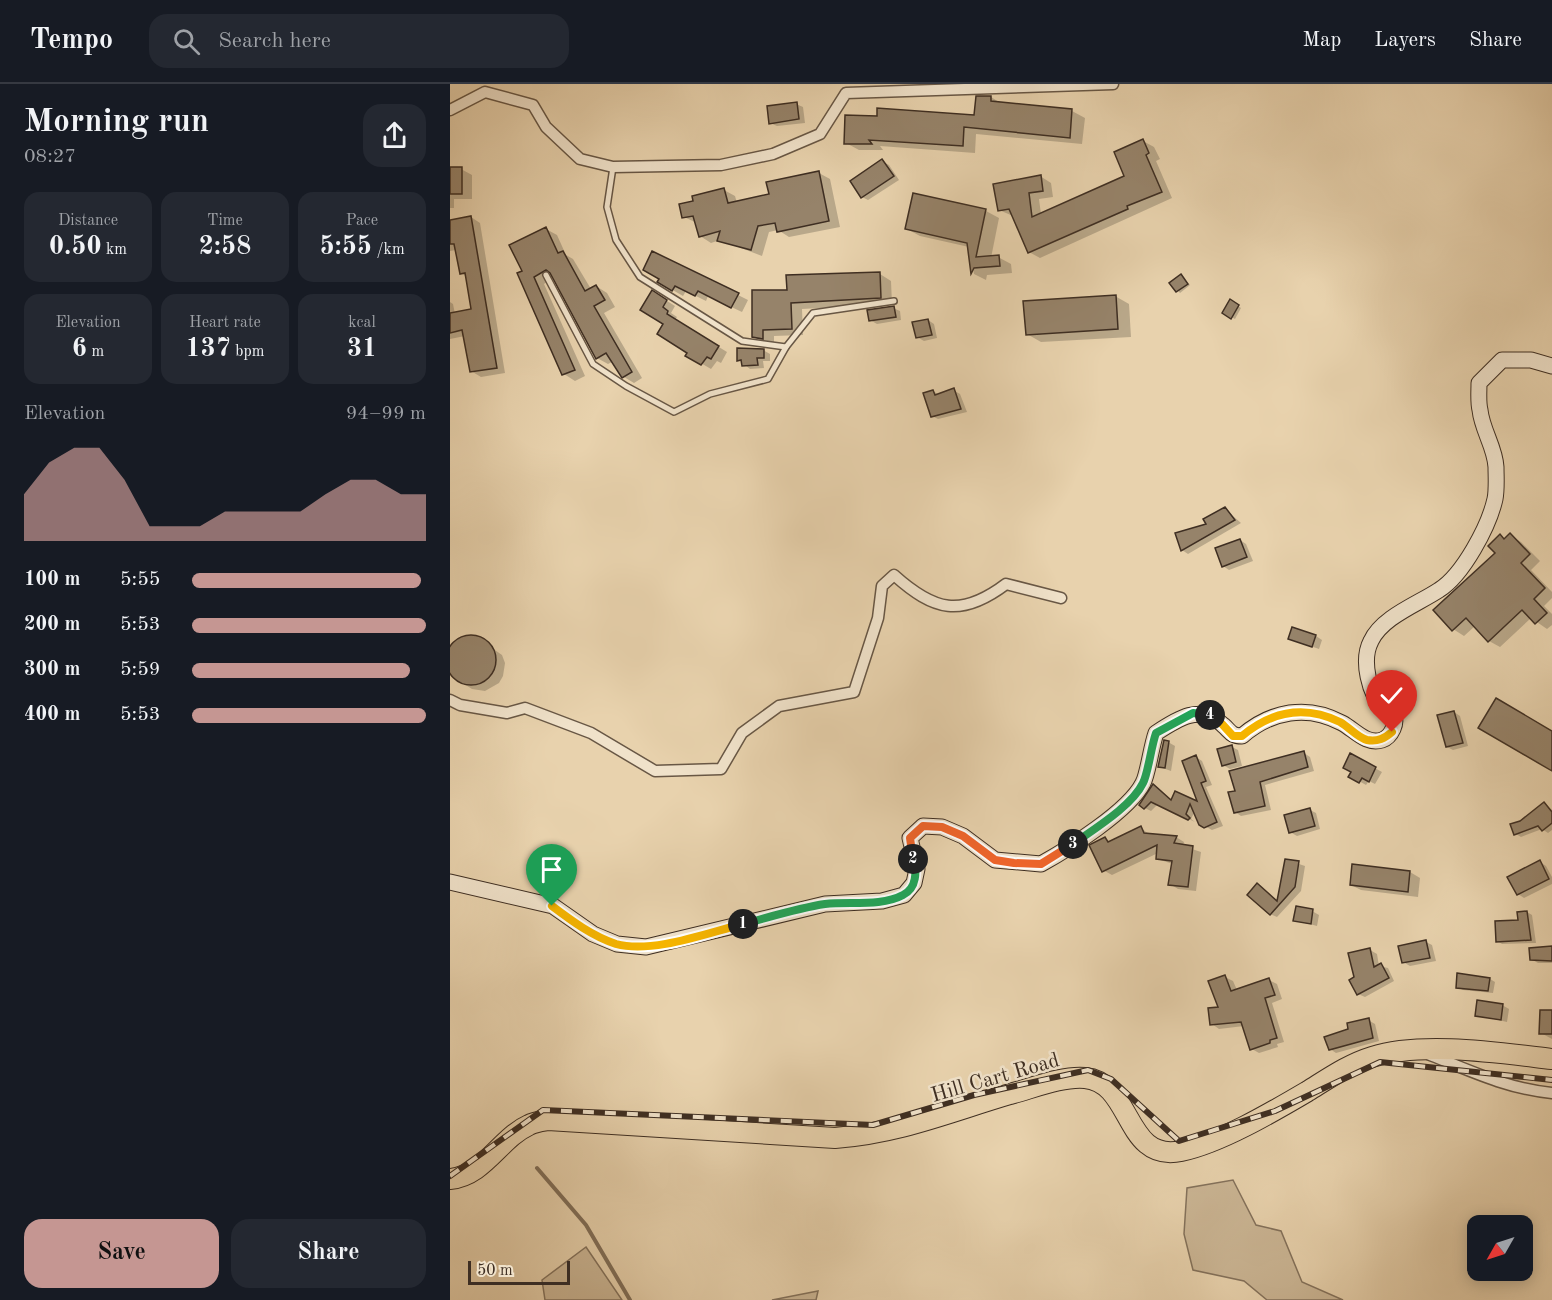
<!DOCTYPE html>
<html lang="en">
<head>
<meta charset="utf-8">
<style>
	:root { --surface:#171b24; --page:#242831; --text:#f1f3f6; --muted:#9ea1a6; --line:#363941; --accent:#c59692 }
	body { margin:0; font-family:"Old Standard TT",serif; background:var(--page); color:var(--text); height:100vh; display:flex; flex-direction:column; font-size:22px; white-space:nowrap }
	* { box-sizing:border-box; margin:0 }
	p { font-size:20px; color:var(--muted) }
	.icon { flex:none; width:33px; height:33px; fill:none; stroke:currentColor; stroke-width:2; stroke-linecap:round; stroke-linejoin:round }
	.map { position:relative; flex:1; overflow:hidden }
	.panel { display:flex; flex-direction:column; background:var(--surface); width:450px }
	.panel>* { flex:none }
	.needle { width:39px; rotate:231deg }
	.fabs { position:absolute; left:1017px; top:1131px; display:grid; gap:12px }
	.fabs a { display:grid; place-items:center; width:66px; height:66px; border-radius:12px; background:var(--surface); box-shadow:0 3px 15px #0003; font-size:30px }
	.scale { position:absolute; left:18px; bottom:15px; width:102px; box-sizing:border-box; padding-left:6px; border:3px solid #3e2e22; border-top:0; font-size:16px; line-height:21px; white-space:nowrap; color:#3e2e22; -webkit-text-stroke:4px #f0e2ca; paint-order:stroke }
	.pin { position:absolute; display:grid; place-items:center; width:51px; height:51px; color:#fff; margin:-62px -26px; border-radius:50% 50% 50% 0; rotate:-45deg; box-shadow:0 0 6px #0007 }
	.pin .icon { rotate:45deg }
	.km { position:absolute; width:30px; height:30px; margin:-15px; border-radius:50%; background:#222; color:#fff; font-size:16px; line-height:30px; text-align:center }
	.round { display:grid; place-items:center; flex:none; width:63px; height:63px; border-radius:18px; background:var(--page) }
	.overview { display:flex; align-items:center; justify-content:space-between; height:102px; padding:0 24px }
	h1 { font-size:33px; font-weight:800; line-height:45px }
	.metrics { display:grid; grid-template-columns:repeat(3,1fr); gap:9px; height:102px; padding:6px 24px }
	.metrics div { display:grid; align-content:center; border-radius:15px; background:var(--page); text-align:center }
	.metrics b { font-size:26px; font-weight:800 }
	.metrics small { font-size:16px; font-weight:400 }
	.metrics p { font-size:16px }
	.chart { height:168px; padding:12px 24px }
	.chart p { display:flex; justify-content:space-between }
	.chart svg { width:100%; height:108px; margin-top:6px; fill:var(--accent); opacity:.7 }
	.primary-button { display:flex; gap:12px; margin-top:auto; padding:12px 24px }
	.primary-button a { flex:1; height:69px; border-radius:18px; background:var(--accent); color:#111; font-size:24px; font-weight:800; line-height:69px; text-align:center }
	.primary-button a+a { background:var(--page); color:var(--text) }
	ul { padding:0 24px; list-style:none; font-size:20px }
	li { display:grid; grid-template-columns:96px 72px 1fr; align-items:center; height:45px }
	li i { height:15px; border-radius:8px; background:var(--accent) }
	header { display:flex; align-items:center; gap:36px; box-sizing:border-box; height:84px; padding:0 30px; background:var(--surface); border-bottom:2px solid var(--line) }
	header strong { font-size:28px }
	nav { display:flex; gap:33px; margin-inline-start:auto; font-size:21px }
	.search { width:420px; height:54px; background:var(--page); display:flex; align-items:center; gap:15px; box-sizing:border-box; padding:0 21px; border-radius:18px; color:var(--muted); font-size:22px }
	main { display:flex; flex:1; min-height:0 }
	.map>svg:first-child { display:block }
	.green { fill:#cbb695; stroke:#84725c; stroke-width:1.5 }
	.shadow { fill:#0003 }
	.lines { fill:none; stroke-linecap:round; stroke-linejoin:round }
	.stream { stroke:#816f59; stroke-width:4 }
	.building { fill:#96836a; stroke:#3e2e22; stroke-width:1.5 }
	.lane-casing { stroke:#685745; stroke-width:8 }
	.street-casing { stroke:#685745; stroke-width:13 }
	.secondary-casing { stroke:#3e2e22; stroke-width:17 }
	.highway-casing { stroke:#3e2e22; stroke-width:22 }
	.lane { stroke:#f0e2ca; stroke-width:5 }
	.street { stroke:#f0e2ca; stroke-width:10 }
	.secondary { stroke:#f0e2ca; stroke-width:15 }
	.highway { stroke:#e8d2ad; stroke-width:20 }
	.rail-casing { stroke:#3e2e22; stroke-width:6 }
	.rail { stroke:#f0e2ca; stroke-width:4; stroke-dasharray:11; stroke-linecap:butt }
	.split-1-casing { stroke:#fff; stroke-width:12 }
	.split-2-casing { stroke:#fff; stroke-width:12 }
	.split-3-casing { stroke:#fff; stroke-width:12 }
	.split-4-casing { stroke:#fff; stroke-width:12 }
	.split-5-casing { stroke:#fff; stroke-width:12 }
	.split-1 { stroke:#f5b400; stroke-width:8 }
	.split-2 { stroke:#22a559; stroke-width:8 }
	.split-3 { stroke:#f0652b; stroke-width:8 }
	.split-4 { stroke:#22a559; stroke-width:8 }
	.split-5 { stroke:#f5b400; stroke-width:8 }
	.labels { text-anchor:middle; stroke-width:5; stroke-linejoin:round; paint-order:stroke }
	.street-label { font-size:21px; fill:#3e2e22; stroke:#f0e2ca }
</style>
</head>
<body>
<header>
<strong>Tempo</strong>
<div class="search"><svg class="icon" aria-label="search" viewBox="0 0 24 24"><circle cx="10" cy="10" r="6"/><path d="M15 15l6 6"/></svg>Search here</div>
<nav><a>Map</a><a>Layers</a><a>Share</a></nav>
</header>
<main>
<section class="panel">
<div class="overview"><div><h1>Morning run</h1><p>08:27</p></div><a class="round"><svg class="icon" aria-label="share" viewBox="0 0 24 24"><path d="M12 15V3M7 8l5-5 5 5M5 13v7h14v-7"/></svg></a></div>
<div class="metrics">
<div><p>Distance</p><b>0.50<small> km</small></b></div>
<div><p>Time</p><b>2:58</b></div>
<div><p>Pace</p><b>5:55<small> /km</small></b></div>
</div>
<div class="metrics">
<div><p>Elevation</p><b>6<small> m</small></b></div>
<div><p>Heart rate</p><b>137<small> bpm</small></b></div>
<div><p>kcal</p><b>31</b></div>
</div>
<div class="chart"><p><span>Elevation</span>94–99 m</p>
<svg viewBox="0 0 160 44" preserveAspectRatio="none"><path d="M0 44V25L10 12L20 6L30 6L40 19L50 38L60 38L70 38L80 32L90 32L100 32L110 32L120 25L130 19L140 19L150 25L160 25V44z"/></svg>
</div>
<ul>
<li><b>100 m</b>5:55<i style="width:98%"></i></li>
<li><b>200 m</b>5:53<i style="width:100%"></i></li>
<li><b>300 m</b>5:59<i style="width:93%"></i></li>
<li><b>400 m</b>5:53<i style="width:100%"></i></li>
</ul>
<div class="primary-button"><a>Save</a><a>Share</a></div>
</section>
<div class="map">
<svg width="1102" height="1216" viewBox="0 0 1102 1216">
	<rect width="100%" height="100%" fill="#e8d2ad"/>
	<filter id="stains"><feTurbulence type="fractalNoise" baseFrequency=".00333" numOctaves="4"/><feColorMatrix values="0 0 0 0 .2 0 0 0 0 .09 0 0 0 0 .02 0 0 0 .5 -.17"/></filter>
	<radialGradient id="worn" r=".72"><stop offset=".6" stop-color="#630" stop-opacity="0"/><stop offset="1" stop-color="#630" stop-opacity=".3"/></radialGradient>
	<g class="green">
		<polygon points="783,1096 806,1141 831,1147 852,1198 893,1216 817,1216 794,1197 743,1186 734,1150 737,1104"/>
		<polygon points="136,1163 172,1216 95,1216 92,1196"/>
		<polygon points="368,1207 366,1216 322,1216"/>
	</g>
	<g class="shadow">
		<polygon points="541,13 552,20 622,27 635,34 632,60 526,50 525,69 430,62 433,66 409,66 396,59 526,32"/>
		<polygon points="346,20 353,23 355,39 327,42 320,39"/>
		<polygon points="693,57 704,63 710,75 706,77 722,114 590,174 579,168 563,132 549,126 590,92 601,99 603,113 589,115 591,130 676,93"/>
		<polygon points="432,77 439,81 449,96 418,116 412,113"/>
		<polygon points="0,85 11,85 22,91 22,115 4,115 4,124 0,124"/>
		<polygon points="369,89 380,95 390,143 339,153 328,146 319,148 312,172 270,156 261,159 250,152 247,139 234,133 274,106 285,112 287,119 321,111"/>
		<polygon points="464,111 536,127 549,134 541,174 548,173 561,180 562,189 537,191 536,196 524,190 519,163 470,152 457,145"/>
		<polygon points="21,133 30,139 55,289 31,293 21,287 15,252 0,255 0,218 3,220 5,230 23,227 17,193 11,189 6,166 0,167 0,137"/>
		<polygon points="96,145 107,151 116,171 123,175 141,205 146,202 157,209 165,223 154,229 192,294 184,299 169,290 162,278 158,280 147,274 104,193 94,200 135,292 125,297 114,290 69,190 74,187"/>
		<polygon points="430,190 441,197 442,220 352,225 353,251 324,252 324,261 315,259 304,253 339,207"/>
		<polygon points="731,192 740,201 730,209 721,199"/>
		<polygon points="211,195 288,211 298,216 292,228 258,212 256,217 236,207 233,212 209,198"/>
		<polygon points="203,208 225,222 221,229 227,233 225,236 277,268 271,279 267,277 261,285 237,271 239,268 215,240"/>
		<polygon points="665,212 679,220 681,253 591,258 577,250"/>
		<polygon points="780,217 791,224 785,235 774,229"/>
		<polygon points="443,224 450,227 451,236 427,240 420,236"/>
		<polygon points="478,236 484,240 487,254 474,257 467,253"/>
		<polygon points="313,266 320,270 320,277 313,277 314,284 300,285 289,276"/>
		<polygon points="503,306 510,310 517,328 488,335 482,332 483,307 489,311"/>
		<polygon points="775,425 791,439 738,470 732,466"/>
		<polygon points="1060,451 1071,458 1090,477 1081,486 1102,508 1102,514 1094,522 1102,530 1102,541 1097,545 1081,534 1050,563 1039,557 1025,542 1014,552 1003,545 1047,469 1050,452 1056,455"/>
		<polygon points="790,456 796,460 803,477 779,486 773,482"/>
		<polygon points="866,552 872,556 869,565 840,555"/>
		<polygon points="14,553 29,555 52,571 55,579 53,592 49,599 35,607 22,605 3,593 0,587 0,562"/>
		<polygon points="1004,628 1010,632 1018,662 1003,666 997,663"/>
		<polygon points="718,658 725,662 721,687 710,683"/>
		<polygon points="782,663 788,666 792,682 780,685 773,681"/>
		<polygon points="854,669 860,673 864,687 815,701 821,726 791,732 785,728 787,708"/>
		<polygon points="901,671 932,688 925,700 919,697 916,701 900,692 903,687"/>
		<polygon points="746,673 752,677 762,701 756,703 773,742 762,746 751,740 745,727 741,735 745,738 708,720 701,727 695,724 704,702 722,717 750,720"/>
		<polygon points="1094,719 1102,726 1102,746 1098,749 1092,745 1071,753 1066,750 1070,738"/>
		<polygon points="860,726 866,729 870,745 847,752 840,748"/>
		<polygon points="691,744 700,751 726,753 734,758 733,762 751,768 746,807 728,805 720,800 723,780 707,775 708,769 662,791 653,786 655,755 661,758"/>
		<polygon points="837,776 855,782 851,807 827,833 820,830 807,801 828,818"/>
		<polygon points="1090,778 1096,782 1102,793 1102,800 1074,814 1068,810"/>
		<polygon points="960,788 970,794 968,813 911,806 901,801"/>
		<polygon points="862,827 869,831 867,842 845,836"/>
		<polygon points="1077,828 1082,831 1086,859 1052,860 1047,857"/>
		<polygon points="976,858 982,861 986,877 960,882 953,878"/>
		<polygon points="1102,863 1102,879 1088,879 1081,875 1080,865"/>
		<polygon points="920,866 927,870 929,882 938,884 944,897 915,913 908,910 905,894"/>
		<polygon points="1009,891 1040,895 1045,898 1043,909 1013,906 1007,903"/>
		<polygon points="775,893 783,897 787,906 819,896 827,900 832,915 822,919 834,958 827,960 828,963 809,969 802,965 794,942 769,945 762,940 770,924"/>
		<polygon points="1052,921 1059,925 1057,938 1027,931"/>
		<polygon points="1091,927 1102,928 1102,955 1091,949"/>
		<polygon points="918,936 925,940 929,957 886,969 880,965 900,946"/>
	</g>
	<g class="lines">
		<polyline class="stream" points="87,1084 136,1141 180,1216"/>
	</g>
	<g class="building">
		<polygon points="526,12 541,12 541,17 622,25 620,54 514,43 513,62 419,56 422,60 394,60 395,31 427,32 427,24 524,31"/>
		<polygon points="347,18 349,35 319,40 317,22"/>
		<polygon points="693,55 699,69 696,71 712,108 677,122 678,125 578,169 559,125 548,127 543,100 591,91 593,107 579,109 582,133 674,92 664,68"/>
		<polygon points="432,75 444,92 411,114 400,97"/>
		<rect x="0" y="83" width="12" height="27"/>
		<polygon points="369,87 379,137 327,148 325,139 308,142 301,166 267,157 270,147 249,153 243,132 232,134 229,120 243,117 242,112 274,104 278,119 319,110 316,98"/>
		<polygon points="463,109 536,125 526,173 549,171 550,182 524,184 521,190 517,159 455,145"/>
		<polygon points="21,132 47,284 20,288 12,246 0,249 0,229 21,225 15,189 10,190 4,160 0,160 0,136"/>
		<polygon points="96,143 108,169 113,167 135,207 146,201 155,216 144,222 182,288 172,294 156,269 146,275 100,189 96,186 84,193 125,286 112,291 67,189 72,187 59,161"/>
		<polygon points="202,167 289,209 281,224 248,207 245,212 225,202 222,207 207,198 209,195 193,186"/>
		<polygon points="430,188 431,214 341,219 342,245 313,246 313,255 302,253 302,206 337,206 336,191"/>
		<polygon points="731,190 738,200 726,208 719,199"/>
		<polygon points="202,206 217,216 213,223 218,227 217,230 269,262 261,275 257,273 251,281 235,272 237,269 207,250 213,240 190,226"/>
		<polygon points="666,211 668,245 576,251 573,217"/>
		<polygon points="780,215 789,221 781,235 772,229"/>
		<polygon points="444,222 446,233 419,237 417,226"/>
		<polygon points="478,235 482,251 466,254 462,238"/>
		<polygon points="287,264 314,265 314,274 307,274 308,281 292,282 291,276 287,277"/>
		<polygon points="504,304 511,325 481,333 473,309 483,306 485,311"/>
		<polygon points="775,423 785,436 731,467 725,449 756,440 753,435"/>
		<polygon points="1060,449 1080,470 1071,479 1095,504 1084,515 1097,529 1085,540 1072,526 1038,558 1016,534 1002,547 983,526 1045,469 1038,462 1050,450 1054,455"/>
		<polygon points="790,455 797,473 772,483 765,464"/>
		<polygon points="842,543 866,551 862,563 838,555"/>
		<circle cx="21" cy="576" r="25"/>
		<polygon points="1046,614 1102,647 1102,687 1028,644"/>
		<polygon points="1004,627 1013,659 996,663 987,631"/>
		<polygon points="714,656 719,657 715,684 708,683"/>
		<polygon points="782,661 786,678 772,682 767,665"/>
		<polygon points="854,667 858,683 810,698 815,722 784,729 778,708 785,707 779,687"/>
		<polygon points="900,669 926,683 919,698 912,694 909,699 898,693 901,688 893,684"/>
		<polygon points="746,671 756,697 751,699 767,738 754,744 749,741 740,720 736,730 740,734 738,736 701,718 694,725 689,721 703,700 721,716 725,707 747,717 732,677"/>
		<polygon points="1094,718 1102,728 1102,739 1092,747 1088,742 1064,751 1060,740 1070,737"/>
		<polygon points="860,724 865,742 839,749 834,731"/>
		<polygon points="691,742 694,749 727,752 724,759 743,762 738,803 718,801 722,777 706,775 707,761 652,788 639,761 655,753 658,758"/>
		<polygon points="835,775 849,777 845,803 820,831 797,811 807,799 827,817"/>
		<polygon points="1090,776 1099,795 1067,811 1057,793"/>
		<polygon points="902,780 960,787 958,808 900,801"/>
		<polygon points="846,822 863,825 861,840 843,837"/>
		<polygon points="1077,827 1081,856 1046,858 1045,837 1068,836 1067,828"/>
		<polygon points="976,856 980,874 952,879 948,862"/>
		<polygon points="1102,862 1102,877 1080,876 1079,864"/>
		<polygon points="920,864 924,883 931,879 939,894 907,911 899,896 904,893 898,869"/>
		<polygon points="1007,889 1040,894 1038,907 1006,904"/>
		<polygon points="775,891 781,907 819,894 825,911 815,914 827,954 820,956 820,959 800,966 791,938 760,941 758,924 768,923 758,897"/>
		<polygon points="1027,916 1053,920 1051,936 1025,932"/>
		<polygon points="1090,926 1102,926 1102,950 1089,950"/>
		<polygon points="919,934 923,954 879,966 874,953 898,945 897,939"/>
	</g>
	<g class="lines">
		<defs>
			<g id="lane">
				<polyline points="163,83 157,123 166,156 190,193 292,257 336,263"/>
				<polyline points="96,191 143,280 176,302 224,328 260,310 318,295 336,263 363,229 444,217"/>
			</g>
			<g id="street">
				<polyline points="0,26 35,8 83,21 96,43 130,75 163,83 271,81 323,70 370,50 396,9 663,0"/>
				<path d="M0,616l10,5 47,8 18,-5 66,25 64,38 66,-2 21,-36 37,-27 75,-14 24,-74 4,-32 12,-11c40,36 67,43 112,9l55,14"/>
				<path d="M978,970c40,16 80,35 124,39"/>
			</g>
			<path id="secondary" d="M0,798l103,24 40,28 24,10 29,3 179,-43 57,-3 22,-6 10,-12 3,-14 -7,-31 13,-12 19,1 21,9 32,24 46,4c27,-15 88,-53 102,-81 5,-9 8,-36 13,-50 21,-14 45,-30 67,-8 8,7 8,11 19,11 29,-25 65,-32 100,-13 13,7 24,22 40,17 9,-3 17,-18 10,-26 -1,-1 -8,-4 -8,-5 -15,-14 -23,-49 -13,-68 11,-24 47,-37 68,-51 24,-15 50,-64 56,-91 2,-10 1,-23 1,-32 -1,-20 -14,-37 -16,-57 -2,-8 -1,-18 -1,-27l23,-23h29l21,6"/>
			<path id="highway" d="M0,1095c34,-3 50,-41 79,-54 5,-3 13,-4 19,-5l287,18c65,-5 114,-26 175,-44 23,-6 52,-18 75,-16 48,4 39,85 96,73 39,-8 93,-40 127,-60 21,-13 41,-27 64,-34 50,-16 128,-4 180,2"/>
		</defs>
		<use href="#lane" class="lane-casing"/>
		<use href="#street" class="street-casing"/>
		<use href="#secondary" class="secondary-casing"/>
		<use href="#highway" class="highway-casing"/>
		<use href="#lane" class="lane"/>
		<use href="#street" class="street"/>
		<use href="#secondary" class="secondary"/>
		<use href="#highway" class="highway"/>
		<defs>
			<polyline id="rail" points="0,1092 93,1026 423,1041 524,1011 638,986 661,995 729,1057 825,1027 930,978 1102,996"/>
		</defs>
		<use href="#rail" class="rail-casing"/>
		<use href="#rail" class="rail"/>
	</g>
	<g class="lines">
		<defs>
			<path id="split-1" d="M102,822c20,15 40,30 64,38 36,10 91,-11 127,-20"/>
			<path id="split-2" d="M293,840c27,-7 55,-16 82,-20 24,-3 56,3 78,-9 14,-7 14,-24 10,-36"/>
			<polyline id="split-3" points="463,775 460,754 473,742 492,743 513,752 545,776 564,779 591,780 623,760"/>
			<path id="split-4" d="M623,760c21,-15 59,-38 70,-61 5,-9 8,-36 13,-50l37,-20 17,2"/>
			<path id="split-5" d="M760,631l12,9 11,12h9c30,-25 63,-31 98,-14 9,5 18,16 27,18 11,2 18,-2 25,-8"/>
		</defs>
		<use href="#split-1" class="split-1-casing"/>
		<use href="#split-2" class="split-2-casing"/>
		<use href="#split-3" class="split-3-casing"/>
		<use href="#split-4" class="split-4-casing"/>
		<use href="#split-5" class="split-5-casing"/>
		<use href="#split-1" class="split-1"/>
		<use href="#split-2" class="split-2"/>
		<use href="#split-3" class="split-3"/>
		<use href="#split-4" class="split-4"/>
		<use href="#split-5" class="split-5"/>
	</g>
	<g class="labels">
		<g class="street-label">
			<text transform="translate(545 993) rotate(-16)" y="7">Hill Cart Road</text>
		</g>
	</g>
	<rect width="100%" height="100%" filter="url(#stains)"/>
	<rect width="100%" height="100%" fill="url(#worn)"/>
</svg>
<div class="fabs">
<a><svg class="needle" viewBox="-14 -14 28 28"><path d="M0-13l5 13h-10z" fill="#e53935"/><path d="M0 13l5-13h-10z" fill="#9ea1a6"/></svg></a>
</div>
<div class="scale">50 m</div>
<div class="pin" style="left:102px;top:822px;background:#1e9e55"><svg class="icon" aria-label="arrive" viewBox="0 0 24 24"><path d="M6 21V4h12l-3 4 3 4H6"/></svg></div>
<div class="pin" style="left:942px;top:648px;background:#d93025"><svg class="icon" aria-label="check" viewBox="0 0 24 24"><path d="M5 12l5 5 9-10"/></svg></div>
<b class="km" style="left:293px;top:840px">1</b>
<b class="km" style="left:463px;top:775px">2</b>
<b class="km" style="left:623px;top:760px">3</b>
<b class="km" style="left:760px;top:631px">4</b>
</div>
</main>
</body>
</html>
